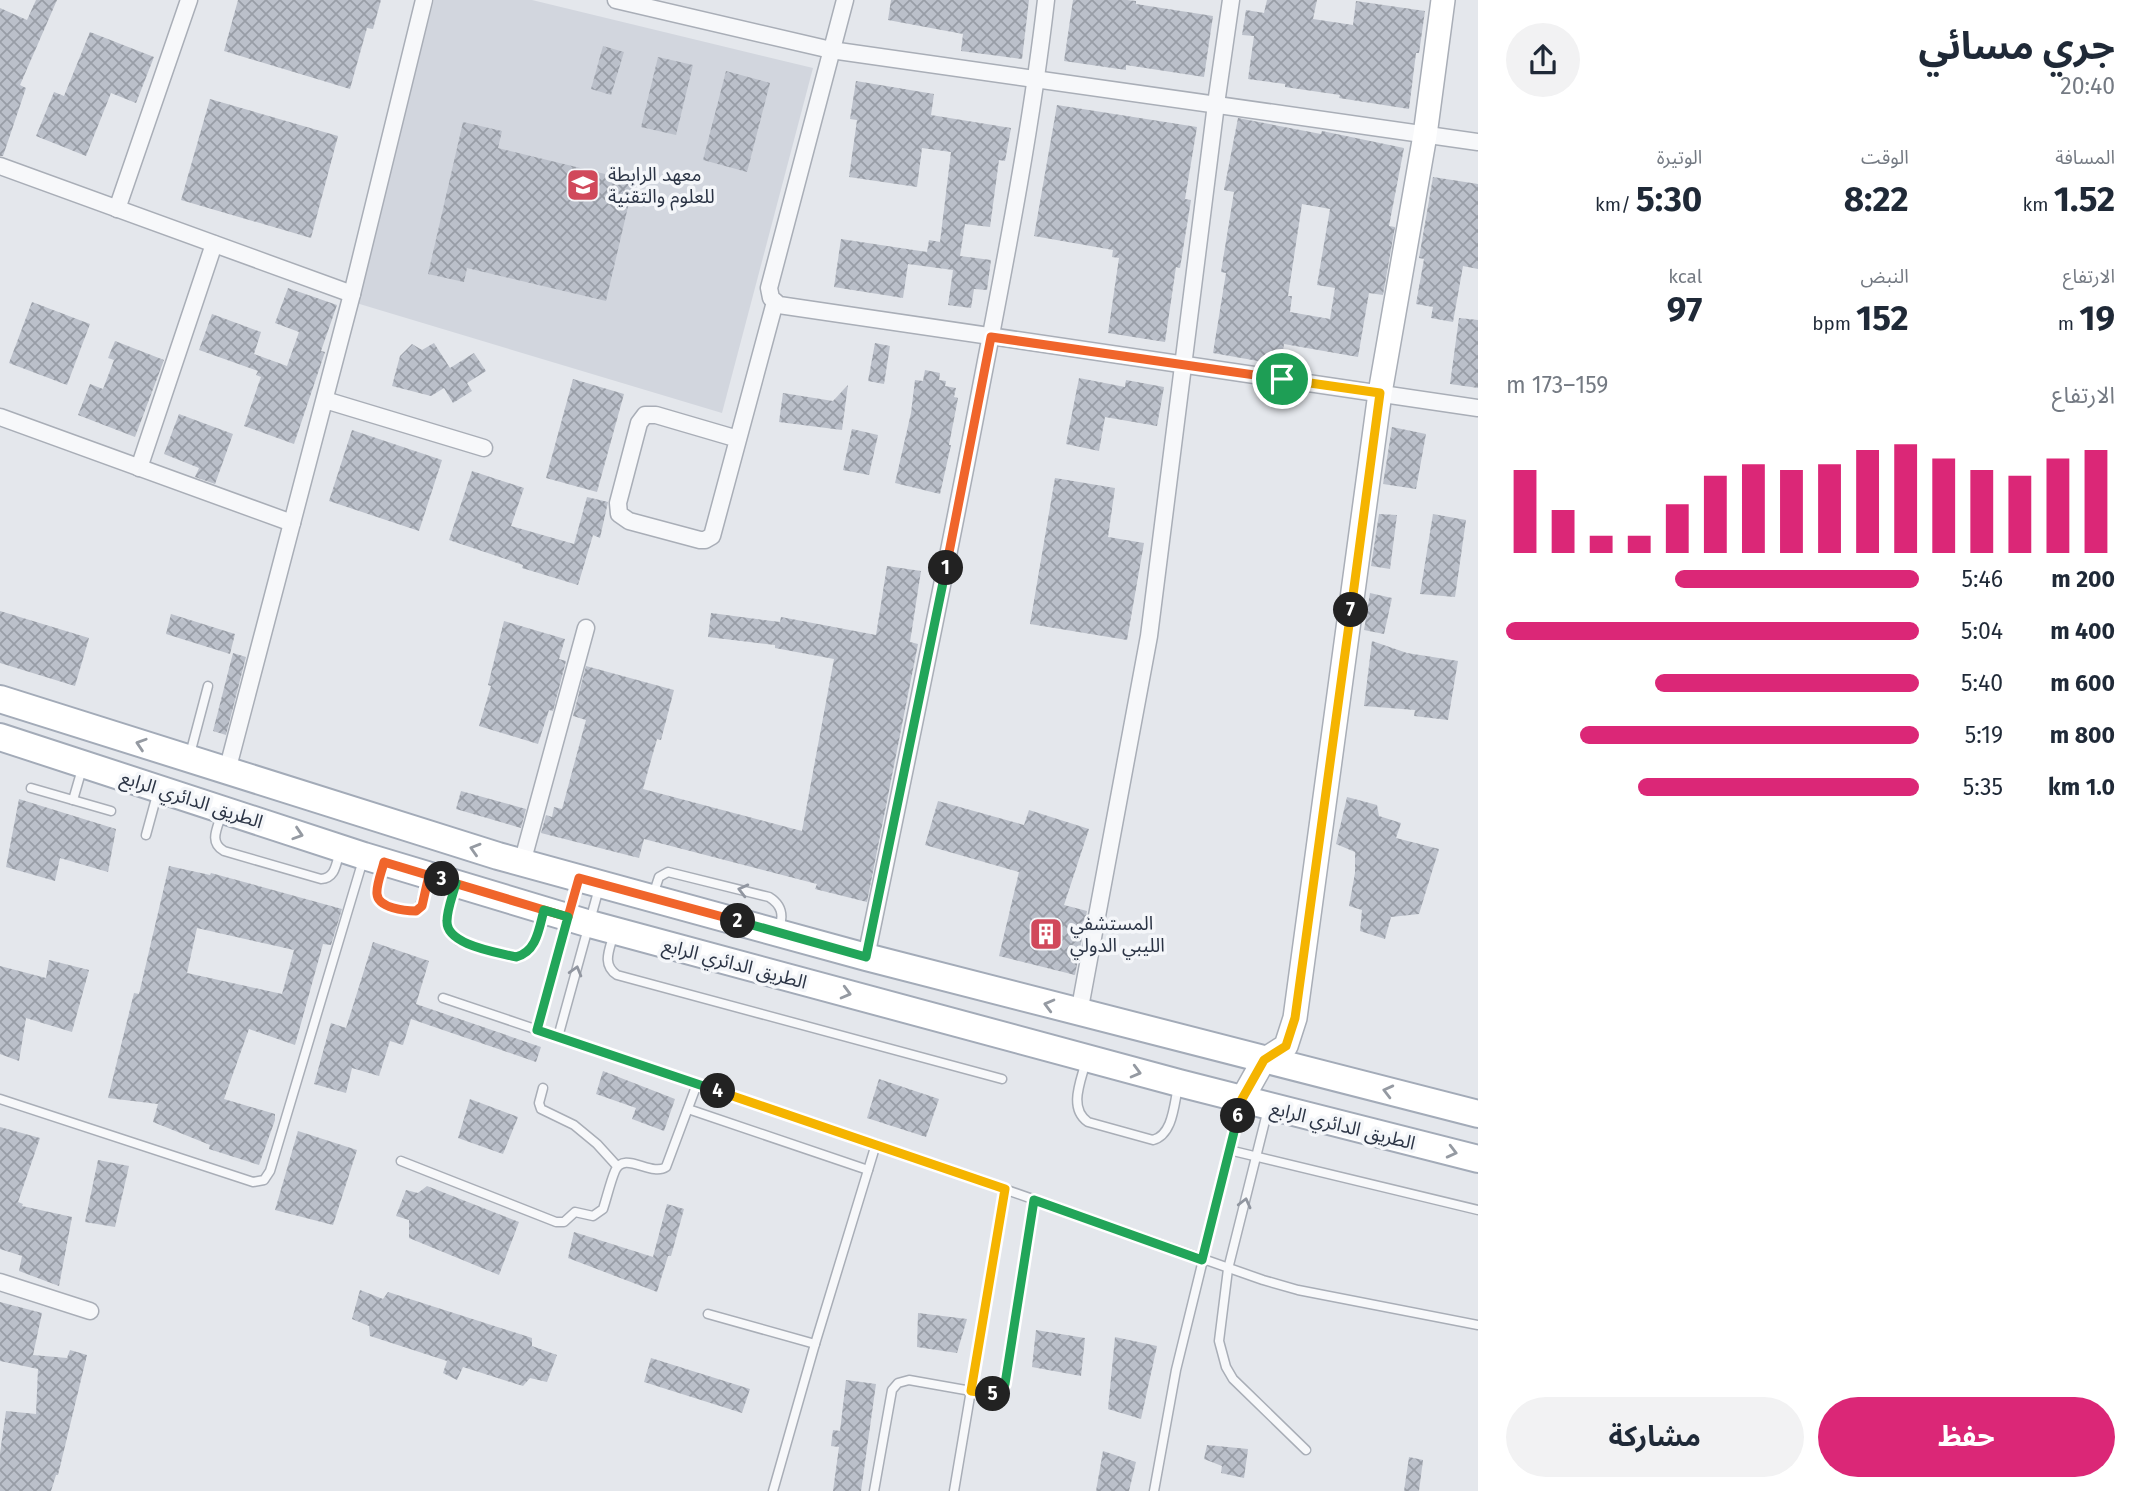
<!DOCTYPE html>
<html lang="ar">
<head>
<meta charset="utf-8">
<style>
	:root { --surface:#fff; --page:#f2f2f3; --text:#1f2937; --muted:#747a83; --accent:#db2777 }
	body { margin:0; font-family:"Fira Sans","Noto Sans Arabic",sans-serif; background:var(--page); color:var(--text); direction:rtl; height:100vh; display:flex; flex-direction:column; font-size:26px; white-space:nowrap }
	* { box-sizing:border-box; margin:0 }
	p { font-size:23px; color:var(--muted) }
	.icon { flex:none; width:38px; height:38px; fill:none; stroke:currentColor; stroke-width:2; stroke-linecap:round; stroke-linejoin:round }
	.map { position:relative; flex:1; overflow:hidden; direction:ltr }
	.panel { display:flex; flex-direction:column; background:var(--surface); width:665px }
	.panel>* { flex:none }
	.pin { position:absolute; display:grid; place-items:center; width:60px; height:60px; color:#fff; margin:-30px; border:4px solid #fff; border-radius:50%; box-shadow:0 2px 7px #0007 }
	.km { position:absolute; width:35px; height:35px; margin:-18px; border-radius:50%; background:#222; color:#fff; font-size:19px; line-height:35px; text-align:center }
	.round { display:grid; place-items:center; flex:none; width:74px; height:74px; border-radius:37px; background:var(--page) }
	.overview { display:flex; align-items:center; justify-content:space-between; height:119px; padding:0 28px }
	h1 { font-size:38px; font-weight:700; line-height:52px }
	.stats { display:grid; grid-template-columns:repeat(3,1fr); gap:10px; height:119px; padding:7px 28px }
	.stats div { display:grid; align-content:center }
	.stats b { font-size:35px; font-weight:700 }
	.stats small { font-size:19px; font-weight:400 }
	.stats p { font-size:19px }
	.chart { height:196px; padding:14px 28px }
	.chart p { display:flex; justify-content:space-between }
	.chart svg { width:100%; height:126px; margin-top:7px; stroke:var(--accent); stroke-width:6 }
	.primary-button { display:flex; gap:14px; margin-top:auto; padding:14px 28px }
	.primary-button a { flex:1; height:80px; border-radius:42px; background:var(--accent); color:#fff; font-size:28px; font-weight:700; line-height:80px; text-align:center }
	.primary-button a+a { background:var(--page); color:var(--text) }
	ul { padding:0 28px; list-style:none; font-size:23px }
	li { display:grid; grid-template-columns:112px 84px 1fr; align-items:center; height:52px }
	li i { height:18px; border-radius:9px; background:var(--accent) }
	main { display:flex; flex:1; min-height:0 }
	.map>svg:first-child { display:block }
	.built { fill:#d2d6de }
	.building { fill:url(#building-cross-hatch); fill-rule:evenodd }
	.lines { fill:none; stroke-linecap:round; stroke-linejoin:round }
	.lane-casing { stroke:#a9aeb7; stroke-width:11 }
	.street-casing { stroke:#a9aeb7; stroke-width:19 }
	.secondary-casing { stroke:#a9aeb7; stroke-width:26 }
	.primary-casing { stroke:#a3abb8; stroke-width:30 }
	.lane { stroke:#f7f8fa; stroke-width:8 }
	.street { stroke:#f7f8fa; stroke-width:16 }
	.secondary { stroke:#fff; stroke-width:23 }
	.primary { stroke:#fff; stroke-width:26 }
	.oneway { stroke:#959aa2 }
	.oneway2 { stroke:#9196a0 }
	.split-1-casing { stroke:#fff; stroke-width:14 }
	.split-2-casing { stroke:#fff; stroke-width:14 }
	.split-3-casing { stroke:#fff; stroke-width:14 }
	.split-4-casing { stroke:#fff; stroke-width:14 }
	.split-5-casing { stroke:#fff; stroke-width:14 }
	.split-6-casing { stroke:#fff; stroke-width:14 }
	.split-7-casing { stroke:#fff; stroke-width:14 }
	.split-8-casing { stroke:#fff; stroke-width:14 }
	.split-1 { stroke:#f0652b; stroke-width:9 }
	.split-2 { stroke:#22a559; stroke-width:9 }
	.split-3 { stroke:#f0652b; stroke-width:9 }
	.split-4 { stroke:#22a559; stroke-width:9 }
	.split-5 { stroke:#f5b400; stroke-width:9 }
	.split-6 { stroke:#22a559; stroke-width:9 }
	.split-7 { stroke:#f5b400; stroke-width:9 }
	.split-8 { stroke:#f5b400; stroke-width:9 }
	.labels { text-anchor:middle; stroke-width:7; stroke-linejoin:round; paint-order:stroke }
	.poi-label { font-size:19px; fill:#2b3445; stroke:#f4f6f9; text-anchor:start }
	.street-label { font-size:19px; fill:#2b3445; stroke:#f4f6f9 }
</style>
</head>
<body>
<main>
<section class="panel">
<div class="overview"><div><h1>جري مسائي</h1><p>20:40</p></div><a class="round"><svg class="icon" aria-label="share" viewBox="0 0 24 24"><path d="M12 15V3M7 8l5-5 5 5M5 13v7h14v-7"/></svg></a></div>
<div class="stats">
<div><p>المسافة</p><b>1.52<small> km</small></b></div>
<div><p>الوقت</p><b>8:22</b></div>
<div><p>الوتيرة</p><b>5:30<small> /km</small></b></div>
</div>
<div class="stats">
<div><p>الارتفاع</p><b>19<small> m</small></b></div>
<div><p>النبض</p><b>152<small> bpm</small></b></div>
<div><p>kcal</p><b>97</b></div>
</div>
<div class="chart"><p><span>الارتفاع</span>159–173 m</p>
<svg viewBox="0 0 160 44" preserveAspectRatio="none"><path d="M5 44V15M15 44V29M25 44V38M35 44V38M45 44V27M55 44V17M65 44V13M75 44V15M85 44V13M95 44V8M105 44V6M115 44V11M125 44V15M135 44V17M145 44V11M155 44V8"/></svg>
</div>
<ul>
<li><b>200 m</b>5:46<i style="width:59%"></i></li>
<li><b>400 m</b>5:04<i style="width:100%"></i></li>
<li><b>600 m</b>5:40<i style="width:64%"></i></li>
<li><b>800 m</b>5:19<i style="width:82%"></i></li>
<li><b>1.0 km</b>5:35<i style="width:68%"></i></li>
</ul>
<div class="primary-button"><a>حفظ</a><a>مشاركة</a></div>
</section>
<div class="map">
<svg width="1478" height="1491" viewBox="0 0 1478 1491">
	<defs>
		<pattern id="building-cross-hatch" width="8" height="8" patternUnits="userSpaceOnUse" patternTransform="scale(1.75)"><rect width="8" height="8" fill="#bbc0ca"/><path d="M0 0l8 8M0 8l8-8" fill="none" stroke="#989da6"/></pattern>
	</defs>
	<rect width="100%" height="100%" fill="#e4e7ec"/>
	<polygon class="built" points="434,0 532,0 813,68 722,413 353,302"/>
	<g class="building">
		<polygon points="36,0 57,0 20,85 26,88 3,156 0,156 0,8 27,20"/>
		<polygon points="238,0 381,0 373,29 367,28 350,89 224,51"/>
		<polygon points="891,0 1029,0 1022,59 961,51 963,34 888,20"/>
		<polygon points="1073,0 1127,0 1136,1 1136,4 1213,16 1204,77 1126,65 1126,70 1064,61"/>
		<polygon points="1267,0 1317,0 1313,19 1353,25 1356,1 1425,11 1419,53 1416,53 1409,109 1339,98 1340,95 1285,87 1285,84 1248,79 1254,36 1242,35 1246,10 1264,13"/>
		<polygon points="90,32 154,57 136,103 111,93 86,156 36,136 54,92 64,96"/>
		<polygon points="603,46 624,52 611,95 591,89"/>
		<polygon points="658,57 693,65 676,135 641,127"/>
		<polygon points="726,71 770,83 747,172 703,160"/>
		<polygon points="856,81 934,94 931,115 1011,128 1005,161 999,160 990,227 965,224 960,256 991,260 987,290 974,289 971,308 948,305 953,270 908,264 903,298 834,287 841,239 927,252 929,240 940,242 951,152 922,148 917,187 849,177 857,120 850,119"/>
		<polygon points="210,99 338,136 311,238 181,200"/>
		<polygon points="1057,105 1197,127 1185,199 1191,200 1180,268 1176,267 1165,342 1108,333 1119,258 1112,257 1113,250 1034,236"/>
		<path d="M1238,118l83,16 1,-3 82,17 -15,78 6,1 -12,68 -14,-2 -11,64 -74,-13 -3,21 -68,-12 13,-80 -5,-1 13,-80 -10,-2zM1302,204l28,5 -13,76 18,3 -5,31 -40,-7 2,-16h-4z"/>
		<polygon points="463,122 502,131 498,148 634,181 606,301 467,268 464,282 428,274"/>
		<polygon points="1433,177 1478,184 1478,269 1463,266 1453,322 1431,318 1433,307 1416,304 1424,259 1419,258"/>
		<polygon points="288,288 337,305 321,351 325,352 294,444 244,426 261,377 256,375 258,371 199,350 212,314 261,332 254,354 287,366 299,332 275,323"/>
		<polygon points="32,302 90,324 67,385 9,363"/>
		<polygon points="1459,318 1478,320 1478,388 1450,384"/>
		<polygon points="115,341 164,360 135,437 78,415 90,384 103,389 114,360 108,358"/>
		<polygon points="434,343 450,368 474,353 486,371 467,383 472,391 453,403 444,388 431,396 392,386 400,356 412,344 422,350"/>
		<polygon points="875,343 890,346 884,384 868,381"/>
		<polygon points="925,370 940,373 939,380 946,381 945,386 956,388 954,397 958,398 949,445 951,445 940,494 895,483 911,413 915,380 923,381"/>
		<polygon points="1079,378 1125,387 1126,380 1164,387 1157,426 1105,417 1099,451 1066,444"/>
		<polygon points="573,379 624,394 597,492 546,478"/>
		<polygon points="848,385 842,430 779,422 783,393 833,401"/>
		<polygon points="179,414 233,434 215,484 195,477 199,468 164,454"/>
		<polygon points="1392,427 1426,434 1416,489 1383,484"/>
		<polygon points="852,429 878,435 869,475 843,470"/>
		<polygon points="352,430 442,460 419,531 329,501"/>
		<polygon points="472,471 524,488 511,526 574,544 587,497 608,502 600,538 593,535 578,585 522,568 523,565 449,540"/>
		<polygon points="1055,478 1115,488 1108,537 1144,543 1127,640 1030,624"/>
		<polygon points="1379,514 1397,515 1390,569 1371,566"/>
		<polygon points="1433,514 1466,520 1455,597 1420,594"/>
		<polygon points="887,566 921,571 910,642 918,644 867,902 815,889 817,884 644,839 639,858 541,833 546,815 552,817 554,807 562,809 586,720 573,716 586,666 674,690 661,740 657,739 643,789 802,831 834,659 775,648 775,645 708,637 711,613 780,622 781,617 876,635"/>
		<polygon points="1370,593 1392,598 1384,634 1364,630"/>
		<polygon points="0,611 89,638 75,686 0,663"/>
		<polygon points="171,614 235,634 230,654 166,634"/>
		<polygon points="504,621 565,639 559,659 566,661 553,711 549,710 538,744 479,726 491,686 488,685"/>
		<polygon points="1372,641 1407,653 1458,661 1448,720 1414,716 1415,710 1364,706"/>
		<polygon points="233,653 246,657 226,735 213,731"/>
		<polygon points="461,791 526,809 521,828 456,809"/>
		<polygon points="1347,797 1377,805 1379,816 1401,823 1396,838 1439,849 1419,914 1391,917 1385,939 1360,931 1362,910 1349,906 1355,873 1355,852 1336,844"/>
		<polygon points="19,799 116,829 108,872 60,858 55,881 6,867"/>
		<polygon points="938,801 1024,825 1029,810 1089,829 1064,905 1087,911 1075,975 999,956 1019,872 925,845"/>
		<path d="M169,866l41,9 1,-2 131,36 -11,36 -8,-1 -28,101 -46,-16 -25,70 51,15v6l-16,45 -50,-16 1,-4 -57,-23 5,-18 -50,-6 26,-105 5,1zM197,928l97,22 -12,44 -95,-21z"/>
		<polygon points="373,942 429,961 416,1004 541,1047 536,1062 411,1019 403,1045 390,1041 379,1076 352,1068 346,1093 314,1084 331,1023 346,1028"/>
		<polygon points="49,960 89,970 72,1032 26,1018 19,1061 0,1054 0,966 46,978"/>
		<polygon points="603,1071 675,1099 664,1131 632,1119 636,1108 596,1094"/>
		<polygon points="879,1079 939,1099 926,1137 867,1118"/>
		<polygon points="470,1099 518,1117 503,1154 458,1138"/>
		<polygon points="0,1127 40,1138 18,1202 23,1204 22,1206 72,1217 59,1286 19,1271 22,1256 0,1249"/>
		<polygon points="298,1131 357,1150 333,1225 275,1210"/>
		<polygon points="98,1160 129,1166 115,1227 85,1222"/>
		<polygon points="427,1186 519,1222 499,1275 409,1238 409,1220 396,1216 406,1190 418,1193"/>
		<polygon points="667,1204 684,1209 671,1256 668,1256 657,1292 568,1258 574,1232 653,1257"/>
		<polygon points="360,1290 383,1299 388,1292 532,1338 532,1346 557,1355 547,1382 530,1378 523,1386 463,1367 457,1380 443,1373 447,1361 370,1336 369,1326 352,1319"/>
		<polygon points="0,1302 42,1313 33,1355 67,1358 70,1350 87,1355 58,1475 56,1475 51,1491 0,1491 0,1453 6,1411 36,1414 38,1369 0,1361"/>
		<polygon points="918,1313 967,1319 957,1353 917,1347"/>
		<polygon points="1036,1330 1085,1338 1081,1376 1032,1367"/>
		<polygon points="1115,1337 1157,1346 1141,1419 1108,1409"/>
		<polygon points="651,1358 750,1389 742,1413 644,1382"/>
		<polygon points="846,1380 876,1384 861,1491 833,1491 839,1447 831,1446 833,1430 840,1431"/>
		<polygon points="1207,1445 1248,1449 1244,1478 1221,1473 1222,1466 1204,1459"/>
		<polygon points="1103,1451 1136,1462 1129,1491 1096,1491"/>
		<polygon points="1409,1457 1423,1460 1419,1491 1404,1491"/>
	</g>
	<g class="lines">
		<defs>
			<g id="lane">
				<polyline points="190,754 208,686"/>
				<polyline points="31,788 111,811"/>
				<polyline points="73,800 82,769"/>
				<path d="M222,813c-4,14 -14,29 2,38l97,28c15,-1 15,-16 19,-28"/>
				<polyline points="146,835 158,791"/>
				<path d="M384,864c-6,24 -16,36 13,44 9,2 14,4 22,1l10,-31"/>
				<path d="M456,886c-5,19 -17,42 3,55l57,16c21,-5 22,-27 27,-45"/>
				<path d="M653,895l6,-18 9,-5 101,25c13,8 15,18 10,32"/>
				<path d="M614,933c-4,16 -13,31 3,42l385,104"/>
				<polyline points="443,998 876,1144 1263,1280 1298,1290 1478,1325"/>
				<polyline points="537,1030 578,881"/>
				<polyline points="558,1037 599,888"/>
				<path d="M1086,1061c-5,20 -18,47 2,61l65,18c20,-5 21,-36 25,-53"/>
				<polyline points="543,1088 539,1103 541,1109 574,1125 597,1144 617,1166"/>
				<polyline points="0,1099 253,1182 264,1180 270,1171 363,860"/>
				<polyline points="688,1109 868,1170"/>
				<polyline points="1268,1109 1228,1269 1219,1341 1226,1367 1233,1379 1306,1450"/>
				<polyline points="1229,1150 1478,1210"/>
				<path d="M401,1161l155,61h8l11,-10 18,4 10,-7c4,-12 7,-26 12,-38 9,-21 36,6 51,-4l31,-83"/>
				<polyline points="708,1314 815,1344"/>
				<polyline points="773,1491 815,1344 876,1144"/>
				<polyline points="874,1491 892,1390 898,1383 909,1380 988,1394 994,1394 1003,1389 1034,1200"/>
				<polyline points="954,1491 1005,1189"/>
				<polyline points="1154,1491 1176,1370 1242,1101"/>
			</g>
			<g id="street">
				<polyline points="616,0 831,50 1478,142"/>
				<polyline points="845,0 769,288 771,298 779,305 1478,408"/>
				<polyline points="0,166 352,294"/>
				<polyline points="117,209 189,0"/>
				<polyline points="325,400 484,448"/>
				<polyline points="0,417 292,523"/>
				<polyline points="738,439 656,415 645,415 639,423 618,503 619,514 629,521 700,540 705,540 712,536 775,302"/>
				<polyline points="139,468 214,244"/>
				<polyline points="227,771 352,294 424,0"/>
				<polyline points="522,863 586,628"/>
				<path d="M866,957c39,-188 78,-376 114,-565 25,-130 51,-261 66,-392"/>
				<polyline points="1079,1013 1149,636 1216,104 1231,0"/>
				<polyline points="0,1282 90,1311"/>
			</g>
			<polyline id="secondary" points="1242,1099 1264,1060 1286,1046 1295,1018 1380,393 1425,135 1443,0"/>
			<g id="primary">
				<polyline points="0,699 498,856 866,957 1478,1114"/>
				<polyline points="0,737 364,856 590,924 1179,1083 1478,1159"/>
			</g>
		</defs>
		<use href="#lane" class="lane-casing"/>
		<use href="#street" class="street-casing"/>
		<use href="#secondary" class="secondary-casing"/>
		<use href="#primary" class="primary-casing"/>
		<use href="#lane" class="lane"/>
		<use href="#street" class="street"/>
		<use href="#secondary" class="secondary"/>
		<use href="#primary" class="primary"/>
	</g>
	<defs><path id="oneway-chevron" d="M-2-3.5L2.5 0L-2 3.5" fill="none" stroke-width="1.6" stroke-linecap="round" stroke-linejoin="round" transform="scale(1.75)"/></defs>
	<g class="oneway">
		<use href="#oneway-chevron" transform="translate(141 744) rotate(-162)"/>
		<use href="#oneway-chevron" transform="translate(298 834) rotate(18)"/>
		<use href="#oneway-chevron" transform="translate(475 849) rotate(-163)"/>
		<use href="#oneway-chevron" transform="translate(846 993) rotate(15)"/>
		<use href="#oneway-chevron" transform="translate(1049 1005) rotate(-165)"/>
		<use href="#oneway-chevron" transform="translate(1136 1072) rotate(15)"/>
		<use href="#oneway-chevron" transform="translate(1388 1091) rotate(-166)"/>
		<use href="#oneway-chevron" transform="translate(1452 1152) rotate(14)"/>
	</g>
	<g class="oneway2">
		<use href="#oneway-chevron" transform="translate(743 890) rotate(-166)"/>
		<use href="#oneway-chevron" transform="translate(576 971) rotate(-74)"/>
		<use href="#oneway-chevron" transform="translate(1245 1203) rotate(-76)"/>
	</g>
	<g class="lines">
		<defs>
			<polyline id="split-1" points="946,568 991,337 1282,379"/>
			<polyline id="split-2" points="738,921 866,957 946,568"/>
			<path id="split-3" d="M442,879l-13,-4 -7,31 -6,5c-11,0 -38,-3 -39,-17 -1,-9 5,-23 7,-32l160,48 24,7 11,-39 159,43"/>
			<path id="split-4" d="M442,879l14,4c-3,12 -9,26 -9,38 -1,24 50,31 69,36 21,-5 23,-29 28,-47l24,7 -31,113 181,61"/>
			<polyline id="split-5" points="718,1091 1005,1189 971,1391 993,1394"/>
			<polyline id="split-6" points="993,1394 999,1392 1005,1384 1034,1200 1202,1260 1238,1116"/>
			<polyline id="split-7" points="1238,1116 1242,1099 1264,1060 1286,1046 1295,1018 1351,610"/>
			<polyline id="split-8" points="1282,379 1380,393 1351,610"/>
		</defs>
		<use href="#split-1" class="split-1-casing"/>
		<use href="#split-2" class="split-2-casing"/>
		<use href="#split-3" class="split-3-casing"/>
		<use href="#split-4" class="split-4-casing"/>
		<use href="#split-5" class="split-5-casing"/>
		<use href="#split-6" class="split-6-casing"/>
		<use href="#split-7" class="split-7-casing"/>
		<use href="#split-8" class="split-8-casing"/>
		<use href="#split-1" class="split-1"/>
		<use href="#split-2" class="split-2"/>
		<use href="#split-3" class="split-3"/>
		<use href="#split-4" class="split-4"/>
		<use href="#split-5" class="split-5"/>
		<use href="#split-6" class="split-6"/>
		<use href="#split-7" class="split-7"/>
		<use href="#split-8" class="split-8"/>
	</g>
	<defs>
		<symbol id="university-square" viewBox="-11 -11 22 22"><rect x="-9" y="-9" width="18" height="18" rx="4" fill="#d1495b" stroke="#f4f6f9"/><path d="M0-5L7-2L0 1L-7-2ZM-4 1L0 2.5L4 1V4Q0 6-4 4Z" fill="#fff"/></symbol>
		<symbol id="building-square" viewBox="-11 -11 22 22"><rect x="-9" y="-9" width="18" height="18" rx="4" fill="#d1495b" stroke="#f4f6f9"/><path d="M-4-6H4V6H1V3H-1V6H-4ZM-2.5-4.3h1.7v1.8h-1.7ZM.8-4.3h1.7v1.8H.8ZM-2.5-1h1.7V.8h-1.7ZM.8-1h1.7V.8H.8Z" fill="#fff"/></symbol>
	</defs>
	<g fill-rule="evenodd">
		<use href="#university-square" x="564" y="166" width="38" height="38"/>
		<use href="#building-square" x="1027" y="915" width="38" height="38"/>
	</g>
	<g class="labels">
		<g class="poi-label">
			<text x="608" y="181">معهد الرابطة<tspan x="608" dy="22">للعلوم والتقنية</tspan></text>
			<text x="1070" y="930">المستشفي<tspan x="1070" dy="22">الليبي الدولي</tspan></text>
		</g>
		<g class="street-label">
			<text transform="translate(192 799) rotate(18)" y="7">الطريق الدائري الرابع</text>
			<text transform="translate(735 963) rotate(15)" y="7">الطريق الدائري الرابع</text>
			<text transform="translate(1343 1125) rotate(14)" y="7">الطريق الدائري الرابع</text>
		</g>
	</g>
</svg>
<div class="pin" style="left:1282px;top:379px;background:#1e9e55"><svg class="icon" aria-label="arrive" viewBox="0 0 24 24"><path d="M6 21V4h12l-3 4 3 4H6"/></svg></div>
<b class="km" style="left:946px;top:568px">1</b>
<b class="km" style="left:738px;top:921px">2</b>
<b class="km" style="left:442px;top:879px">3</b>
<b class="km" style="left:718px;top:1091px">4</b>
<b class="km" style="left:993px;top:1394px">5</b>
<b class="km" style="left:1238px;top:1116px">6</b>
<b class="km" style="left:1351px;top:610px">7</b>
</div>
</main>
</body>
</html>
